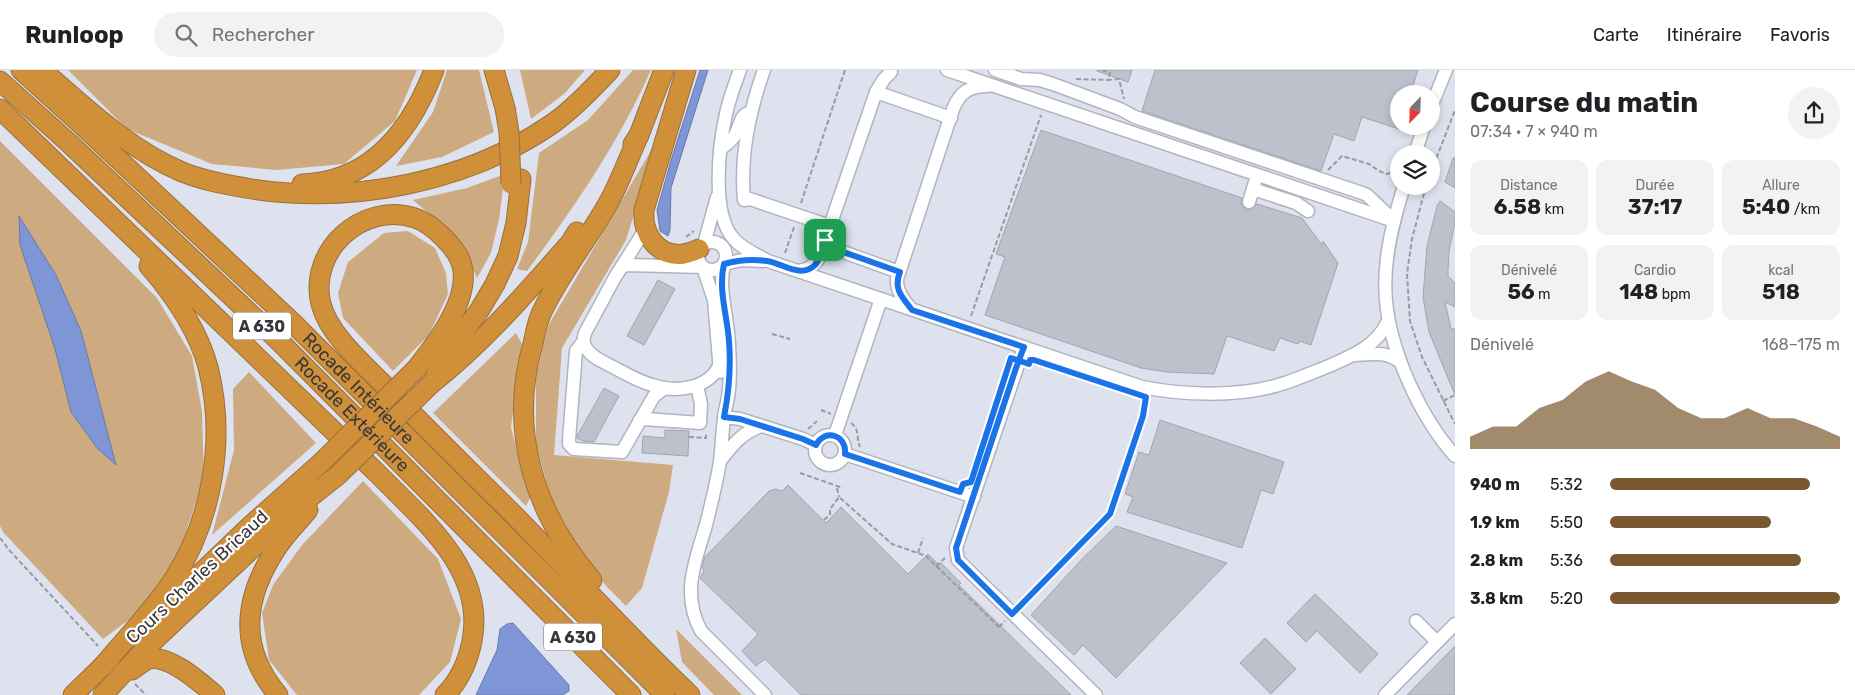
<!DOCTYPE html>
<html lang="fr">
<head>
<meta charset="utf-8">
<style>
	:root { --surface:#fff; --page:#f2f2f2; --text:#202124; --muted:#757577; --line:#e0e0e0; --accent:#7b5930 }
	body { margin:0; font-family:Rubik,sans-serif; background:var(--page); color:var(--text); height:100vh; display:flex; flex-direction:column; font-size:19px; white-space:nowrap }
	* { box-sizing:border-box; margin:0 }
	p { font-size:16px; color:var(--muted) }
	.icon { flex:none; width:28px; height:28px; fill:none; stroke:currentColor; stroke-width:2; stroke-linecap:round; stroke-linejoin:round }
	.map { position:relative; flex:1; overflow:hidden }
	.sheet { display:flex; flex-direction:column; background:var(--surface); width:400px }
	.sheet>* { flex:none }
	.needle { width:32px; rotate:203deg }
	.tools { position:absolute; left:1390px; top:15px; display:grid; gap:10px }
	.tools a { display:grid; place-items:center; width:50px; height:50px; border-radius:50%; background:var(--surface); box-shadow:0 2px 8px #0003; font-size:25px }
	.pin { position:absolute; display:grid; place-items:center; width:42px; height:42px; color:#fff; margin:-21px; border-radius:10px; box-shadow:0 2px 8px #0006 }
	.round { display:grid; place-items:center; flex:none; width:52px; height:52px; border-radius:26px; background:var(--page) }
	.headline { display:flex; align-items:center; justify-content:space-between; height:85px; padding:0 15px }
	h1 { font-size:28px; font-weight:700; line-height:38px }
	.figures { display:grid; grid-template-columns:repeat(3,1fr); gap:8px; height:85px; padding:5px 15px }
	.figures div { display:grid; align-content:center; border-radius:12px; background:var(--page); text-align:center }
	.figures b { font-size:21px; font-weight:700 }
	.figures small { font-size:14px; font-weight:400 }
	.figures p { font-size:14px }
	.chart { height:140px; padding:10px 15px }
	.chart p { display:flex; justify-content:space-between }
	.chart svg { width:100%; height:90px; margin-top:5px; fill:var(--accent); opacity:.7 }
	ul { padding:0 15px; list-style:none; font-size:16px }
	li { display:grid; grid-template-columns:80px 60px 1fr; align-items:center; height:38px }
	li i { height:12px; border-radius:6px; background:var(--accent) }
	header { display:flex; align-items:center; gap:30px; box-sizing:border-box; height:70px; padding:0 25px; background:var(--surface); border-bottom:1px solid var(--line) }
	header strong { font-size:24px }
	nav { display:flex; gap:28px; margin-inline-start:auto; font-size:18px }
	.search { width:350px; height:45px; background:var(--page); display:flex; align-items:center; gap:12px; box-sizing:border-box; padding:0 18px; border-radius:28px; color:var(--muted); font-size:19px }
	main { display:flex; flex:1; min-height:0 }
	.map>svg:first-child { display:block }
	.green { fill:#ceaa81 }
	.water { fill:#7f96d6; stroke:#697aa8 }
	.building { fill:#bcc1cc; stroke:#a0a5b0 }
	.lines { fill:none; stroke-linecap:round; stroke-linejoin:round }
	.minor-casing { stroke:#afb4bf; stroke-width:15 }
	.highway-casing { stroke:#9a703a; stroke-width:21 }
	.path { stroke:#989ba4; stroke-width:2; stroke-dasharray:5 2.5; stroke-linecap:butt }
	.minor { stroke:#fff; stroke-width:12 }
	.highway { stroke:#d08f39; stroke-width:19 }
	.highway-bridge-casing { stroke:#9a703a; stroke-width:21; stroke-linecap:butt }
	.highway-bridge { stroke:#d08f39; stroke-width:19 }
	.route-casing { stroke:#fff; stroke-width:10 }
	.route { stroke:#1a73e8; stroke-width:6 }
	.labels { text-anchor:middle; stroke-width:4.5; stroke-linejoin:round; paint-order:stroke }
	.shield { fill:#fff; stroke:#727376; stroke-width:1 }
	.shield-label { font-size:16px; font-weight:bold; fill:#35373c }
	.street-label { font-size:18px; fill:#35373c; stroke:#fff }
</style>
</head>
<body>
<header>
<strong>Runloop</strong>
<div class="search"><svg class="icon" aria-label="search" viewBox="0 0 24 24"><circle cx="10" cy="10" r="6"/><path d="M15 15l6 6"/></svg>Rechercher</div>
<nav><a>Carte</a><a>Itinéraire</a><a>Favoris</a></nav>
</header>
<main>
<div class="map">
<svg width="1455" height="625" viewBox="0 0 1455 625">
	<rect width="100%" height="100%" fill="#dee2ee"/>
	<g class="green">
		<polygon points="68,0 417,0 395,51 344,94 277,100 212,94 127,59"/>
		<polygon points="447,0 479,0 494,62 442,87 396,96 433,42"/>
		<polygon points="520,0 585,0 565,23 531,49"/>
		<path d="M633,0h18c-32,72 -77,138 -124,201l-10,-2 11,-27 11,-89 49,-33z"/>
		<polygon points="0,71 157,228 192,286 202,341 204,407 177,489 135,545 103,569 3,462 0,456"/>
		<polygon points="656,72 626,170 562,278 554,385 673,395 669,422 642,518 626,536 606,516 581,483 550,426 536,374 536,308 548,256"/>
		<polygon points="505,104 499,149 491,183 477,208 459,169 413,130 467,118"/>
		<polygon points="408,161 435,178 446,203 448,224 429,265 393,301 343,248 338,223 348,192 384,163"/>
		<polygon points="516,263 522,274 511,357 521,398 531,426 526,436 433,343"/>
		<polygon points="249,302 316,373 212,465 234,380 233,319"/>
		<polygon points="363,411 438,489 461,549 450,592 419,625 297,625 269,590 262,543 273,515 302,475"/>
		<polygon points="676,559 742,625 714,625 682,592"/>
	</g>
	<g class="water">
		<polygon points="700,0 708,0 671,118 670,160 668,166 660,161 657,140 672,87"/>
		<polygon points="19,146 56,205 81,261 116,395 97,378 71,342 55,279 20,175"/>
		<polygon points="513,553 569,615 569,621 563,625 476,625 497,580 500,559 507,554"/>
	</g>
	<g class="building">
		<polygon points="1097,0 1132,0 1128,12 1097,1"/>
		<polygon points="1155,0 1418,0 1410,24 1399,24 1399,59 1362,47 1354,71 1334,64 1321,101 1142,41"/>
		<polygon points="1041,60 1242,128 1241,134 1246,140 1251,140 1257,134 1302,148 1322,175 1323,171 1338,193 1311,275 1300,271 1298,274 1280,268 1274,281 1227,266 1214,304 1167,302 1141,298 985,245 1005,187 996,184"/>
		<polygon points="1453,88 1455,88 1455,118 1445,112"/>
		<polygon points="1440,131 1455,142 1455,153 1449,181 1448,201 1448,206 1455,213 1455,237 1445,232 1451,259 1455,259 1455,325 1429,262 1423,227 1427,176 1437,136"/>
		<polygon points="658,210 675,219 644,275 627,266"/>
		<polygon points="604,318 619,326 594,372 583,371 577,368 577,366"/>
		<polygon points="1160,350 1284,392 1273,424 1261,420 1242,478 1127,442 1133,427 1125,424 1139,382 1149,385"/>
		<polygon points="665,360 689,361 688,386 642,383 643,366 665,368"/>
		<polygon points="788,415 826,453 841,437 908,504 928,484 939,495 941,493 961,513 959,515 1071,625 801,625 765,589 756,596 742,581 758,564 700,508 704,501 702,496 705,487 769,421 775,419 782,421"/>
		<polygon points="1116,456 1227,493 1116,608 1083,575 1074,585 1031,545 1081,490"/>
		<polygon points="1315,524 1378,584 1360,603 1317,561 1306,572 1287,553"/>
		<polygon points="1265,568 1296,599 1271,624 1240,593"/>
		<polygon points="1455,576 1455,625 1407,625"/>
	</g>
	<g class="lines">
		<defs>
			<g id="minor">
				<path d="M740,0c-5,14 -11,29 -14,44 -7,31 -15,98 7,124 9,11 23,16 35,23l374,126c40,8 93,10 133,-1 18,-5 36,-13 54,-20 23,-10 48,-20 59,-45"/>
				<path d="M764,0c-15,42 -24,86 -20,130l6,-1 80,27"/>
				<polyline points="947,0 1394,151"/>
				<polyline points="995,0 1021,9 1040,10 1053,14 1120,39 1135,47 1362,123 1367,125 1390,147"/>
				<polyline points="876,22 951,48"/>
				<polyline points="1431,37 1446,0"/>
				<path d="M720,80c5,-5 12,-9 15,-15 6,-10 4,-20 16,-23"/>
				<polyline points="1415,84 1424,56"/>
				<path d="M1404,116c-24,77 -28,124 6,199 12,26 26,50 45,71"/>
				<polyline points="1253,119 1296,133 1308,141"/>
				<polyline points="1249,132 1255,112"/>
				<path d="M646,158l-32,51 -29,54c-2,5 -2,10 1,15 6,10 18,14 27,19 13,7 25,14 39,18 23,8 56,4 67,-19"/>
				<polyline points="825,169 832,178 899,202"/>
				<circle cx="712" cy="186" r="14"/>
				<polyline points="704,174 717,127"/>
				<path d="M763,191l-21,-1 -18,4c-6,27 4,52 5,80 1,17 2,36 -1,53 -1,7 -4,15 -4,22 -2,14 -2,28 -4,42 -3,21 -9,43 -14,64 -11,37 -25,69 -5,106l64,64"/>
				<polyline points="622,196 629,195 703,197 714,230 720,302"/>
				<path d="M798,201c10,-2 15,-4 21,-13l57,-166 8,-13 7,-7"/>
				<path d="M911,239c-7,-9 -15,-18 -14,-30l56,-170c7,-17 16,-23 35,-23"/>
				<polyline points="583,272 576,281 569,370 569,374 574,379 622,382 654,326 665,318"/>
				<polyline points="1024,277 956,478 958,490 1096,625"/>
				<path d="M1355,285c17,-1 32,-4 45,7"/>
				<polyline points="724,347 740,349 803,369 816,375"/>
				<polyline points="639,351 645,349 700,353 701,334 697,316"/>
				<circle cx="830" cy="380" r="15"/>
				<polyline points="835,365 881,229"/>
				<polyline points="845,384 974,427"/>
				<path d="M721,390c12,-16 21,-27 40,-34"/>
				<polyline points="1416,551 1437,572"/>
				<polyline points="1385,625 1455,554"/>
			</g>
			<g id="highway">
				<path id="s1" d="M21,0l63,57 210,197 371,371"/>
				<path d="M42,0c44,38 86,79 140,102 23,9 45,13 70,17 101,15 214,-6 300,-65 21,-15 40,-35 58,-54"/>
				<polyline points="494,0 505,38"/>
				<path d="M686,0l-42,140c-2,23 13,48 40,44 5,-1 10,-3 15,-5"/>
				<path id="s2" d="M0,11l69,62 208,196 354,356"/>
				<path d="M0,39l377,364c45,46 109,97 95,168 -4,20 -13,40 -27,54"/>
				<polyline points="633,74 639,65 664,0"/>
				<path d="M302,114c70,-2 109,-54 132,-114"/>
				<path d="M416,299c19,-24 51,-65 47,-98 -1,-12 -11,-25 -19,-33 -8,-8 -19,-17 -29,-20 -53,-17 -107,33 -94,86 8,32 46,63 68,86 41,42 83,83 125,125 59,60 115,122 176,180"/>
				<polyline points="435,307 447,283 479,241 495,214 508,186 516,153 521,109"/>
				<path d="M431,314c52,-41 96,-92 140,-142l6,-10"/>
				<path d="M592,510c-58,-67 -84,-150 -59,-236 2,-10 4,-21 8,-30 16,-36 45,-72 65,-107 13,-22 22,-48 33,-72"/>
				<polyline points="161,541 250,456 323,391"/>
				<path d="M102,597c24,-29 52,-57 72,-88 39,-62 52,-141 34,-212 -10,-37 -34,-72 -59,-101"/>
				<path d="M132,600c5,-3 11,-9 17,-11 20,-5 52,24 66,36"/>
				<polyline points="73,625 110,589"/>
				<polyline points="103,625 148,576 290,443 338,405"/>
				<path d="M278,625c-41,-49 -34,-99 0,-149 9,-13 20,-24 30,-36"/>
			</g>
		</defs>
		<use href="#minor" class="minor-casing"/>
		<use href="#highway" class="highway-casing"/>
		<g class="path">
			<polyline points="1102,0 1110,3 1108,10 1119,9 1124,29"/>
			<polyline points="1076,9 1108,10"/>
			<polyline points="1328,100 1342,86 1369,94 1379,101 1387,104 1395,101"/>
			<polyline points="1431,102 1455,40"/>
			<polyline points="1426,116 1412,169 1407,204 1410,251 1422,287 1455,354"/>
			<polyline points="801,133 845,0"/>
			<polyline points="686,167 694,161"/>
			<polyline points="785,183 794,157"/>
			<polyline points="971,246 1041,45"/>
			<polyline points="772,264 790,269"/>
			<polyline points="1443,331 1455,325"/>
			<polyline points="821,340 831,344"/>
			<path d="M851,353c9,6 5,15 9,24"/>
			<polyline points="808,359 817,351"/>
			<polyline points="689,367 706,368 706,364"/>
			<polyline points="800,403 843,418"/>
			<polyline points="837,418 839,427"/>
			<polyline points="824,450 830,444 830,439 839,427 892,474 926,486 1001,559"/>
			<polyline points="0,468 10,481 98,576"/>
			<polyline points="918,483 923,468"/>
			<polyline points="936,496 945,488"/>
			<polyline points="1021,535 1110,444 1143,346 1145,330"/>
			<polyline points="999,557 1005,551"/>
			<polyline points="135,614 146,625"/>
		</g>
		<use href="#minor" class="minor"/>
		<use href="#highway" class="highway"/>
		<defs>
			<g id="highway-bridge">
				<polyline points="505,38 509,62 511,114"/>
				<polyline points="323,391 416,299"/>
				<polyline points="338,405 431,314"/>
			</g>
		</defs>
		<use href="#highway-bridge" class="highway-bridge-casing"/>
		<use href="#highway-bridge" class="highway-bridge"/>
	</g>
	<g class="lines">
		<defs>
			<path id="route" d="M825,170c-2,8 -4,18 -10,25 -14,14 -33,-2 -48,-4 -15,-2 -29,-1 -43,3 -6,26 3,50 5,77 2,25 0,51 -5,76l16,2 63,20 13,6c9,-17 31,-10 29,9l115,38 3,-8 8,-2 40,-124 18,6 1,-4h4l112,37 -3,19 -33,98 -98,100 -54,-54 -2,-12 60,-180c3,-7 5,-14 8,-21l-112,-37c-10,-13 -19,-21 -12,-38l-68,-24 -7,-8"/>
		</defs>
		<use href="#route" class="route-casing"/>
		<use href="#route" class="route"/>
	</g>
	<g class="labels">
		<g class="shield">
			<rect x="233" y="242.5" width="58" height="27" rx="4"/>
			<rect x="544" y="553.5" width="58" height="27" rx="4"/>
		</g>
		<g class="shield-label">
			<text x="262" y="262">A 630</text>
			<text x="573" y="573">A 630</text>
		</g>
		<g class="street-label">
			<text dy="6" stroke="none"><textPath href="#s1" startOffset="464">Rocade Intérieure</textPath></text>
			<text dy="6" stroke="none"><textPath href="#s2" startOffset="485">Rocade Extérieure</textPath></text>
			<text transform="translate(197 507) rotate(-43)" y="6">Cours Charles Bricaud</text>
		</g>
	</g>
</svg>
<div class="tools">
<a><svg class="needle" viewBox="-14 -14 28 28"><path d="M0-13l5 13h-10z" fill="#e53935"/><path d="M0 13l5-13h-10z" fill="#757577"/></svg></a>
<a><svg class="icon" aria-label="layers" viewBox="0 0 24 24"><path d="M12 4l9 5-9 5-9-5zM3 14l9 5 9-5"/></svg></a>
</div>
<div class="pin" style="left:825px;top:170px;background:#1e9e55"><svg class="icon" aria-label="arrive" viewBox="0 0 24 24"><path d="M6 21V4h12l-3 4 3 4H6"/></svg></div>
</div>
<section class="sheet">
<div class="headline"><div><h1>Course du matin</h1><p>07:34 · 7 × 940 m</p></div><a class="round"><svg class="icon" aria-label="share" viewBox="0 0 24 24"><path d="M12 15V3M7 8l5-5 5 5M5 13v7h14v-7"/></svg></a></div>
<div class="figures">
<div><p>Distance</p><b>6.58<small> km</small></b></div>
<div><p>Durée</p><b>37:17</b></div>
<div><p>Allure</p><b>5:40<small> /km</small></b></div>
</div>
<div class="figures">
<div><p>Dénivelé</p><b>56<small> m</small></b></div>
<div><p>Cardio</p><b>148<small> bpm</small></b></div>
<div><p>kcal</p><b>518</b></div>
</div>
<div class="chart"><p><span>Dénivelé</span>168–175 m</p>
<svg viewBox="0 0 160 44" preserveAspectRatio="none"><path d="M0 44V38L10 33L20 33L30 24L40 20L50 11L60 6L70 11L80 15L90 24L100 29L110 29L120 24L130 29L140 29L150 33L160 38V44z"/></svg>
</div>
<ul>
<li><b>940 m</b>5:32<i style="width:87%"></i></li>
<li><b>1.9 km</b>5:50<i style="width:70%"></i></li>
<li><b>2.8 km</b>5:36<i style="width:83%"></i></li>
<li><b>3.8 km</b>5:20<i style="width:100%"></i></li>
</ul>
</section>
</main>
</body>
</html>
